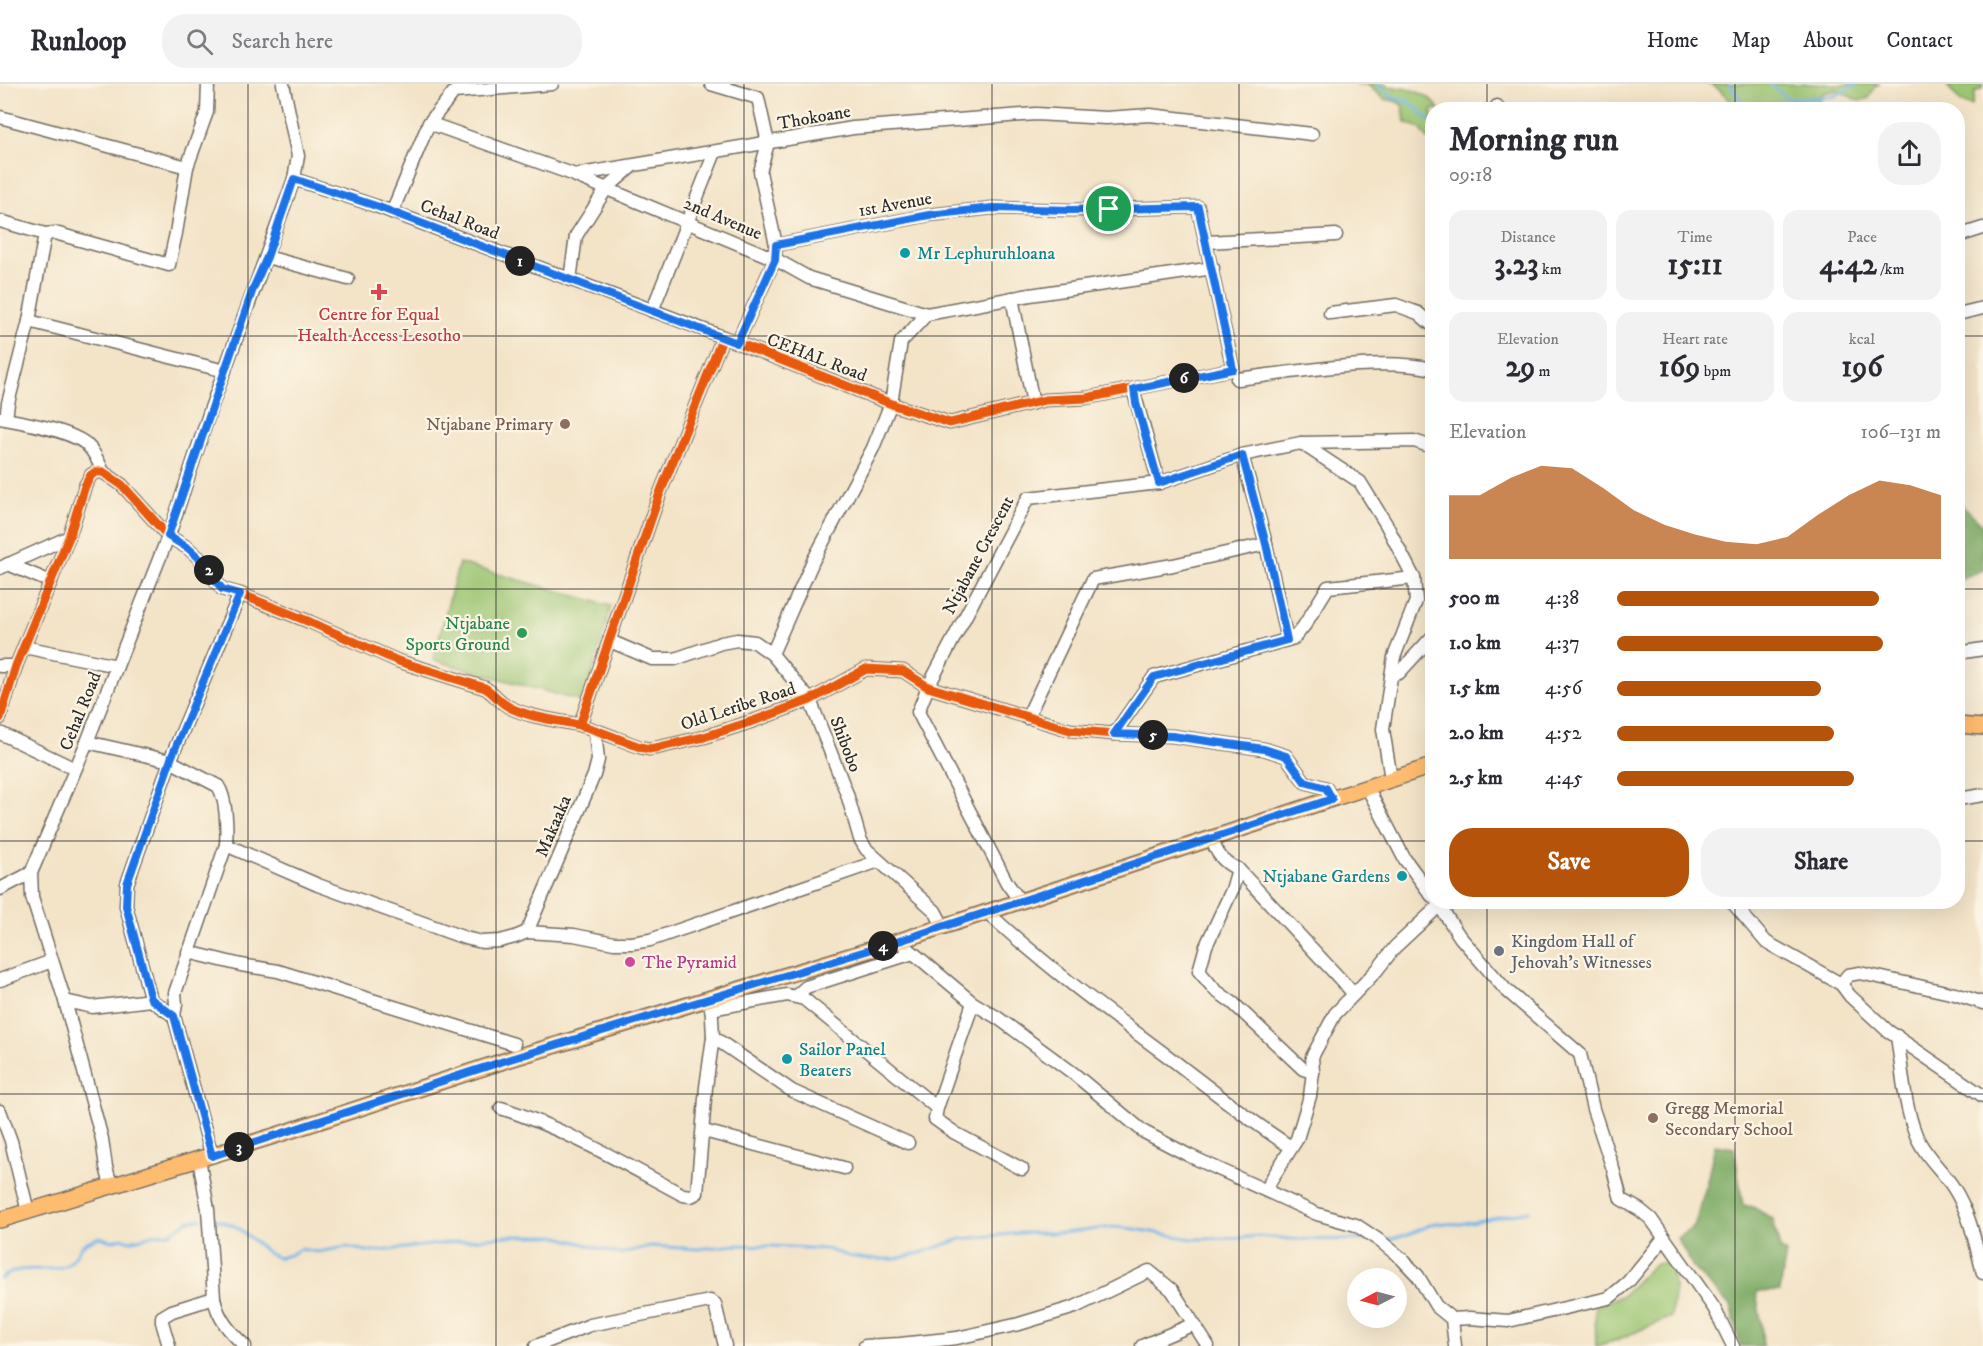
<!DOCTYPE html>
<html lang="en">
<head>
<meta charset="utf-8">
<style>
	:root { --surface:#fff; --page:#f2f2f3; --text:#2b2b33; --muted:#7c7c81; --line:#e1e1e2; --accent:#b45309 }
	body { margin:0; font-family:"IM FELL DW Pica",serif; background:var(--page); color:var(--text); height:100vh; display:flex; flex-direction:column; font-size:22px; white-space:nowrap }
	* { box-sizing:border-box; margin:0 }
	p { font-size:20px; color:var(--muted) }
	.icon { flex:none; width:33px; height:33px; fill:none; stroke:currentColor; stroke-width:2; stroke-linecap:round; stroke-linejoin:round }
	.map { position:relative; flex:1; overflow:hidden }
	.side { position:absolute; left:1425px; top:18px; width:540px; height:807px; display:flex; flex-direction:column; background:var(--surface); border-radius:24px; box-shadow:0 6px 24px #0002 }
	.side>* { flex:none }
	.needle { width:39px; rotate:264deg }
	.fabs { position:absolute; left:1347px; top:1184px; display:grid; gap:12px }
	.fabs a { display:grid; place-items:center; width:60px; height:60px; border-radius:50%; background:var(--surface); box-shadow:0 6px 24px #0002; font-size:30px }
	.pin { position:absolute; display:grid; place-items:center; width:51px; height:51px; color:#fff; margin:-26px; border:3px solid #fff; border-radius:50%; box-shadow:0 2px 6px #0007 }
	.km { position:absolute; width:30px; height:30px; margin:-15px; border-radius:50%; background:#222; color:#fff; font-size:16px; line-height:30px; text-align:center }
	.round { display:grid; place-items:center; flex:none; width:63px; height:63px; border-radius:24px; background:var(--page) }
	.head { display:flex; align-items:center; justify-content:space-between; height:102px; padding:0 24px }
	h1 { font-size:33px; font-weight:700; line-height:45px }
	.stats { display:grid; grid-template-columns:repeat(3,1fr); gap:9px; height:102px; padding:6px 24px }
	.stats div { display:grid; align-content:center; border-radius:15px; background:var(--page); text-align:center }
	.stats b { font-size:30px; font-weight:700 }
	.stats small { font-size:16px; font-weight:400 }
	.stats p { font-size:16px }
	.chart { height:168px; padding:12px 24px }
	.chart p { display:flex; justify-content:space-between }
	.chart svg { width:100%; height:108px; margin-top:6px; fill:var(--accent); opacity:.7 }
	.button { display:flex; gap:12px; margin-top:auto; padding:12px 24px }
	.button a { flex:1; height:69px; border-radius:24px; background:var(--accent); color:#fff; font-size:24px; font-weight:700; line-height:69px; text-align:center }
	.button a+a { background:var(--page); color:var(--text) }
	ul { padding:0 24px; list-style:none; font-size:20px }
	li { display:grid; grid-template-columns:96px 72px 1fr; align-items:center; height:45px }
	li i { height:15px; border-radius:8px; background:var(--accent) }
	header { display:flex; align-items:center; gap:36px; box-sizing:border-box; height:84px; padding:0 30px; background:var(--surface); border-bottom:2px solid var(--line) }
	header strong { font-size:28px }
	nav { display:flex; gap:33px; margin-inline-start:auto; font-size:21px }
	.search { width:420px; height:54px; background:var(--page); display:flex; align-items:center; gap:15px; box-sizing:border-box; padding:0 21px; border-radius:24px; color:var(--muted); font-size:22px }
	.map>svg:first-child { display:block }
	.green { fill:#9bc572; stroke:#63784e; stroke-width:1.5 }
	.forest { fill:#7caa64; stroke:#546a48; stroke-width:1.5 }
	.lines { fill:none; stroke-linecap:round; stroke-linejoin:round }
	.stream { stroke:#76b5e9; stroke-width:3 }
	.minor-casing { stroke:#716b62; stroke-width:15 }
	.major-casing { stroke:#716b62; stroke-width:18 }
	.minor { stroke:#fff; stroke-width:12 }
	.major { stroke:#febc70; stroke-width:15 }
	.cycleway-casing { stroke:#fcf5e5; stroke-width:13 }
	.cycleway { stroke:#e8590c; stroke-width:9 }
	.route-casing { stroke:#fff; stroke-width:12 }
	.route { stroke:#1a73e8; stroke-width:8 }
	.grid { fill:none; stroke:#2b2b2b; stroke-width:1.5; stroke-opacity:0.55 }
	.culture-dot { fill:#0f9aa8; stroke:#fcf5e5; stroke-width:2 }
	.health-dot { fill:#e0444e; stroke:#fcf5e5; stroke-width:2 }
	.education-dot { fill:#8d6e63; stroke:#fcf5e5; stroke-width:2 }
	.leisure-dot { fill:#2e9e5b; stroke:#fcf5e5; stroke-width:2 }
	.worship-dot { fill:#6b7280; stroke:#fcf5e5; stroke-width:2 }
	.hotel-dot { fill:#d1479c; stroke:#fcf5e5; stroke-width:2 }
	.labels { text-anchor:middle; stroke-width:4.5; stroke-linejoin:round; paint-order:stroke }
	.street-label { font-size:18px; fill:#2b2b2b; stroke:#fcf5e5 }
	.culture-label { font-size:18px; fill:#0d838f; stroke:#fcf5e5; text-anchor:start }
	.health-label { font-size:18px; fill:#be3a42; stroke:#fcf5e5 }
	.education-label { font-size:18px; fill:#785e54; stroke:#fcf5e5; text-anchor:end }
	.leisure-label { font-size:18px; fill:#27864d; stroke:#fcf5e5; text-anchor:end }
	.worship-label { font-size:18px; fill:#5b616d; stroke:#fcf5e5; text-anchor:start }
	.hotel-label { font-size:18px; fill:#b23c85; stroke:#fcf5e5; text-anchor:start }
</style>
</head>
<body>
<header>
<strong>Runloop</strong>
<div class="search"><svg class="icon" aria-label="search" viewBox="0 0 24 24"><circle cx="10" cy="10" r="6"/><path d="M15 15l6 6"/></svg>Search here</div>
<nav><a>Home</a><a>Map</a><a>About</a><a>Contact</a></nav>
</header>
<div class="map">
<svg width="1983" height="1262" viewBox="0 0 1983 1262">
	<rect width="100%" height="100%" fill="#fcf5e5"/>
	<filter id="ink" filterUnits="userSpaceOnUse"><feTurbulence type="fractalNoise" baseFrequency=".0167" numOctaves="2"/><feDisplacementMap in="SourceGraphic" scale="12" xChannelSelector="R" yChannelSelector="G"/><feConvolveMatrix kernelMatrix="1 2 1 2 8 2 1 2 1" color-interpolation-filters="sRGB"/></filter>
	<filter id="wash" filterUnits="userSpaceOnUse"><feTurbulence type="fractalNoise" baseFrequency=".008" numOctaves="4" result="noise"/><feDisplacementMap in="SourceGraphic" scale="24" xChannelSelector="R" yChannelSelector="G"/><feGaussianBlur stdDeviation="1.35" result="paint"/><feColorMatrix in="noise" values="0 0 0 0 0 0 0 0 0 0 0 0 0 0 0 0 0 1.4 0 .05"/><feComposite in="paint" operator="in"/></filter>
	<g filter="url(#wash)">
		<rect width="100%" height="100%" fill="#f3e3c7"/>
		<g class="green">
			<path d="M1355,0h29l3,2c20,3 41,4 52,23l-7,1v30l-4,-1 -8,-11 -15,-6 -2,-17 -8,-4 -11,-2 -16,-14z"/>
			<path d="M1707,0h173l-5,2 -6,12 -10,3 -21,-11 -15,3 -5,10 -1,6 -82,1c-7,-12 -14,-23 -28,-26z"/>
			<polygon points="1946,0 1983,0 1983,4 1975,8 1972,21 1961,19"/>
			<polygon points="459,479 611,522 584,618 433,576"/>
			<polygon points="1664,1179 1671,1184 1675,1204 1671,1233 1617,1256 1596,1262 1595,1222 1623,1211 1654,1180"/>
		</g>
		<g class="forest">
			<polygon points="1958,417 1983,441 1983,486 1958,497"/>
			<polygon points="1715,1061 1734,1064 1743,1121 1753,1123 1773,1135 1780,1165 1786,1169 1780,1207 1756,1208 1761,1237 1763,1262 1741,1262 1730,1222 1694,1185 1677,1154 1694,1143 1705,1106"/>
		</g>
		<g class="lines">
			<g class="stream">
				<polyline points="1377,0 1393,14 1410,18 1432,39"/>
				<polyline points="1730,0 1747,26"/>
				<polyline points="1771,0 1787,15 1835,12 1857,0"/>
				<polyline points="213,1134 237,1143 268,1169 278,1174 290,1171 300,1165 318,1168 346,1163 372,1168 504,1152 555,1152 620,1170 650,1162 698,1165 736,1161 771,1162 826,1165 848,1172 867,1175 895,1175 920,1169 961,1155 1020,1149 1062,1149 1114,1143 1135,1145 1192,1155 1238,1154 1259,1152 1290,1155 1370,1156"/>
				<polyline points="1385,1156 1407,1151 1435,1139 1460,1140 1529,1127"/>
				<path d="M0,1195c26,-18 39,-4 64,-13 10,-4 12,-14 19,-21 4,-4 12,-6 17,-8l11,4 11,-3 8,3 26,-7 14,-1 18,-12 13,-2"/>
			</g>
		</g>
	</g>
	<g filter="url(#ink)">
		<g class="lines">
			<defs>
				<g id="minor">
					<polyline points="283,0 298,72 294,95"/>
					<polyline points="711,0 758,14 768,59 760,88 776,161"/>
					<polyline points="1497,22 1498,26"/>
					<polyline points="0,33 187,83"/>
					<polyline points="429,39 454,8 552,0"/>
					<polyline points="576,92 775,175 809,194 927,230"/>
					<polyline points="392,128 429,39 575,91 853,44 1036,30 1106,34 1150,31 1312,50"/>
					<polyline points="0,137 45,150 55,149 169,181 176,149 187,83 207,28 208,0"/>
					<polyline points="1958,152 1983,144"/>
					<polyline points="1207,158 1336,151"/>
					<polyline points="267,173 348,195"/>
					<polyline points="570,196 576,152 606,105 631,83"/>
					<polyline points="1012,214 1033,319"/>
					<polyline points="652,227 715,68"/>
					<polyline points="1330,229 1396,221 1418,229 1432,241"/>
					<polyline points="1958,230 1983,224"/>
					<polyline points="29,237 225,287"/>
					<path d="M1237,295c55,-6 143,-23 195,-10"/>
					<polyline points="1133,305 1159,399"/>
					<path d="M0,334c22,4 69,12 86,26 8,7 13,18 17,28"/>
					<polyline points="6,335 8,319 29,237 45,150"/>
					<polyline points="1301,359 1414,357 1432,363"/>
					<polyline points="1242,371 1266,460 1287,556"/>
					<polyline points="8,480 51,498"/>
					<polyline points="0,484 69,453"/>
					<polyline points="610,557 652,575 675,575 721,559 737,556 755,558 772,570 810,616 847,710 860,755 866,765 935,827 943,842"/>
					<polyline points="24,563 117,582"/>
					<polyline points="1958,569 1983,565"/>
					<polyline points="772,570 813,477 873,364 891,319 901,258 927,230 1030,211 1213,184"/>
					<polyline points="0,582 16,582"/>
					<polyline points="1391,591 1399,589 1432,553"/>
					<path d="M0,634l16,-52 53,-129 16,-51 6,-11 5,-3h7l19,13 46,51 20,12 10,9 24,32 18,5 70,28 88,39 87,27c10,6 15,15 26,20 21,10 45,12 68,17 20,5 41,15 61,22l9,2 11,-2 44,-10 52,-17 54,-20 56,-31 37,2 25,16 142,43 44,4 58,2 92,13 22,7 19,26 21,6 6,11"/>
					<polyline points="1027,634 1093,495 1173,481 1266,460"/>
					<polyline points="580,641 660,409 723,253 897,322 950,339 1045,316 1086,314 1233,285 1198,123 1072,126 992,124 929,131 776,161 775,175 737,259"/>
					<polyline points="0,649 75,685"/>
					<polyline points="1114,650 1154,593 1294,554 1304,542 1328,503 1414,494"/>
					<path d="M87,658l83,19 48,25c9,13 9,44 8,59l-51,148 1,11 -2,12 38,140"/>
					<polyline points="1367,703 1404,774 1432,812"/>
					<polyline points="1958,715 1983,711"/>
					<path d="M1212,755c4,15 12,24 26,30l116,125"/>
					<polyline points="226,761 318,801 465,854 482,858 500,857 515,853 527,848 574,851 614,859 632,859 650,856 879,777"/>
					<polyline points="1238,785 1232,806 1206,862 1199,887 1215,906 1233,919 1303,985 1313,988"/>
					<polyline points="0,805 31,789"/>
					<polyline points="1020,817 1007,799 918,628 928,603 1028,414 1159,399 1242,371 1301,359 1360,398 1386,440 1414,494 1416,517 1394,573 1383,645 1391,695"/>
					<polyline points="1437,818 1460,853 1505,905 1580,970 1593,1025 1613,1085 1621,1115 1640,1126 1651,1135 1714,1224 1733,1262"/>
					<polyline points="1732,818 1766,858 1841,900 1850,912 1888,947 1983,1012"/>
					<path d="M987,828c56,52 117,97 179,143 41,31 81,64 125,92"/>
					<polyline points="527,848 594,691 598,676 595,647"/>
					<polyline points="899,857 973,919 998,934 1073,989 1144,1048 1190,1072 1317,1130 1356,1141 1380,1157 1401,1174 1418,1192 1436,1222 1452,1235 1455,1262"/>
					<polyline points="188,868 241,881 278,887 514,960"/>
					<polyline points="0,896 52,877"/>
					<polyline points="1841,900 1848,891 1860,889 1955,910 1983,919"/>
					<polyline points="796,912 806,903 913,869"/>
					<polyline points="65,917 92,923 151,916"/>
					<polyline points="973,919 937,1024 935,1035 955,1049 1022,1085"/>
					<polyline points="711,925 787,911 804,915 937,1024"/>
					<polyline points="174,932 151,916 126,822 127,800 172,672 240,510"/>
					<path d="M1897,952c5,33 7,69 19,99 8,20 26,35 37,52 18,28 22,56 30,86"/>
					<polyline points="713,953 792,1007 908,1059"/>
					<path d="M501,1024c65,21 122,55 182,87l8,1 6,-3 9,-106 7,-50 -2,-38"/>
					<polyline points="0,1027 11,1057 28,1128"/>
					<polyline points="704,1047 844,1084"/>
					<path d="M199,1075l9,50 6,89c4,21 16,34 31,48"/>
					<polyline points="111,1101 106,1083 102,1055 65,917 32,813 31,789 87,658 171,445 211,324 294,95 376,122 723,253"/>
					<polyline points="1267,1107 1271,1096 1297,1055 1310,1012 1313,988 1312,973 1335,930 1377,886 1395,863 1440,821"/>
					<polyline points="1452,1235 1470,1234 1508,1237 1609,1214 1628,1198 1664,1154"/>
					<polyline points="169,1262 162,1238 162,1233 172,1227 214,1214"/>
					<polyline points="536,1262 590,1241 710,1217 715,1220 725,1262"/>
					<polyline points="865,1262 900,1260 957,1254 1019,1240 1075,1223 1149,1187 1172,1206 1208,1262"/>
					<polyline points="1142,1262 1194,1240"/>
				</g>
				<g id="major">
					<polyline points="1958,641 1983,643"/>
					<polyline points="0,1136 277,1051 510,975 899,857 1432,682"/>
				</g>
			</defs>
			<use href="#minor" class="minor-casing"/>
			<use href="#major" class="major-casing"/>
			<use href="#minor" class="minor"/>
			<use href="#major" class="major"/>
			<defs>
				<g id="cycleway">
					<path d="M0,634l16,-52 53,-129 16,-51 6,-11 5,-3h7l19,13 46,51 20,12 10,9 24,32 18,5 70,28 88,39 87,27c10,6 15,15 26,20 21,10 45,12 68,17 20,5 41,15 61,22l9,2 11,-2 44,-10 52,-17 54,-20 56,-31 37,2 25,16 142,43 44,4 58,2 92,13 22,7 19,26 21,6 6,11"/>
					<polyline points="580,641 660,409 723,253 897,322 950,339 1045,316 1086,314 1233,285 1198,123 1072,126 992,124 929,131 776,161 775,175 737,259"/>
				</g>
			</defs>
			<use href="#cycleway" class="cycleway-casing"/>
			<use href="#cycleway" class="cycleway"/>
		</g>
	</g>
	<g class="lines" filter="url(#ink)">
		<defs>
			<polygon id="route" points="294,95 376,122 737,259 775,176 776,161 929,131 992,124 1072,126 1198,123 1233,285 1134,305 1136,319 1159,399 1242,371 1266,460 1287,556 1154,593 1114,650 1172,652 1264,665 1286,672 1305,698 1326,704 1332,715 899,857 510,975 212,1072 174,932 151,915 126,822 127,800 172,672 240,510 222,505 198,473 188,464 168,452 253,205 267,173"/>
		</defs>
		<use href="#route" class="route-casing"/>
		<use href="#route" class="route"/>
	</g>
	<path class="grid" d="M248,0v1262M496,0v1262M744,0v1262M992,0v1262M1239,0v1262M1487,0v26M1735,0v26M0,252h1432M1958,252h25M0,505h1432M1958,505h25M0,757h1432M1958,757h25M1487,818v444M1735,818v444M0,1010h1983"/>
	<g class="culture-dot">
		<circle cx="905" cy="169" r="6"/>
		<circle cx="1402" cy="792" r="6"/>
		<circle cx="787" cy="975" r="6"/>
	</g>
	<path class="health-dot" d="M376 199h6v6h6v6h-6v6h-6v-6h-6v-6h6z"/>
	<g class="education-dot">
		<circle cx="565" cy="340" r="6"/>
		<circle cx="1653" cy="1034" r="6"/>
	</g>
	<circle class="leisure-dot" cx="522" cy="549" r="6"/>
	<circle class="worship-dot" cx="1499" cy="867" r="6"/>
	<circle class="hotel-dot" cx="630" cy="878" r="6"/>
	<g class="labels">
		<g class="street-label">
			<text transform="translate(814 33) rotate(-10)" y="6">Thokoane</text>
			<text transform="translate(895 120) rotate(-10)" y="6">1st Avenue</text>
			<text transform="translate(723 134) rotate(23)" y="6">2nd Avenue</text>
			<text transform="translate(460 135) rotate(21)" y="6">Cehal Road</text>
			<text transform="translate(817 273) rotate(21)" y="6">CEHAL Road</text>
			<text transform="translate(978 471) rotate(-62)" y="6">Ntjabane Crescent</text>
			<text transform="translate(738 622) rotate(-18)" y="6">Old Leribe Road</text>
			<text transform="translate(80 627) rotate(-68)" y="6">Cehal Road</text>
			<text transform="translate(846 660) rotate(69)" y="6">Shibobo</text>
			<text transform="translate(553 742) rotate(-67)" y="6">Makaaka</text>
		</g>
		<g class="culture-label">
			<text x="917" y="175">Mr Lephuruhloana</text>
			<text x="1390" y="798" text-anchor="end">Ntjabane Gardens</text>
			<text x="799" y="971">Sailor Panel<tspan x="799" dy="21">Beaters</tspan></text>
		</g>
		<g class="health-label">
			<text x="379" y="236">Centre for Equal<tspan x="379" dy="21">Health Access Lesotho</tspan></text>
		</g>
		<g class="education-label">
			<text x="553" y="346">Ntjabane Primary</text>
			<text x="1665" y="1030" text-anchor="start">Gregg Memorial<tspan x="1665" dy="21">Secondary School</tspan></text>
		</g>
		<g class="leisure-label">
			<text x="510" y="545">Ntjabane<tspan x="510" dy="21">Sports Ground</tspan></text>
		</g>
		<g class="worship-label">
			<text x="1511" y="863">Kingdom Hall of<tspan x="1511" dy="21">Jehovah's Witnesses</tspan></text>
		</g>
		<g class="hotel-label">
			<text x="642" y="884">The Pyramid</text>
		</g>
	</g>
</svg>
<div class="fabs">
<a><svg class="needle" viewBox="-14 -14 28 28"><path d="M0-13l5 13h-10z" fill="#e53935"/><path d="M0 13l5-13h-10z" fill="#7c7c81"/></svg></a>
</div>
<div class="pin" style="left:1109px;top:125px;background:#1e9e55"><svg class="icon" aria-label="arrive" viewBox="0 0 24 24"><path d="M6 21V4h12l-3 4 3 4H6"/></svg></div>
<b class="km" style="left:520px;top:177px">1</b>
<b class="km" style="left:209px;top:486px">2</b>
<b class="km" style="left:239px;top:1063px">3</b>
<b class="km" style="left:883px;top:862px">4</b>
<b class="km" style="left:1153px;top:651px">5</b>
<b class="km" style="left:1184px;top:294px">6</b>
<section class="side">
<div class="head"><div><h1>Morning run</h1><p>09:18</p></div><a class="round"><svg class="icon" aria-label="share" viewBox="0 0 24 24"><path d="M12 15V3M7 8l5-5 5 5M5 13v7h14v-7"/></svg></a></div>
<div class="stats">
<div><p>Distance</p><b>3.23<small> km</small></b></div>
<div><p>Time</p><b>15:11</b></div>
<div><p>Pace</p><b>4:42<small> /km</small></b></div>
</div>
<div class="stats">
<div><p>Elevation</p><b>29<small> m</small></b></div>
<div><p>Heart rate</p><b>169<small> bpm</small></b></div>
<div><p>kcal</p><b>196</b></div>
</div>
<div class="chart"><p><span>Elevation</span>106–131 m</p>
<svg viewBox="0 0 160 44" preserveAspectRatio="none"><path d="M0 44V18L10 18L20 11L30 6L40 7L50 15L60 24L70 30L80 34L90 37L100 38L110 35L120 26L130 18L140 12L150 14L160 18V44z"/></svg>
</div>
<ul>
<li><b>500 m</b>4:38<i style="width:81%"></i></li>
<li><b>1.0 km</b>4:37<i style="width:82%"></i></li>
<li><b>1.5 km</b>4:56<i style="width:63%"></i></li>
<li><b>2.0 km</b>4:52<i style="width:67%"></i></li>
<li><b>2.5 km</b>4:45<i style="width:73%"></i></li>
</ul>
<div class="button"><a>Save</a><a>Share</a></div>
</section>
</div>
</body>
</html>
